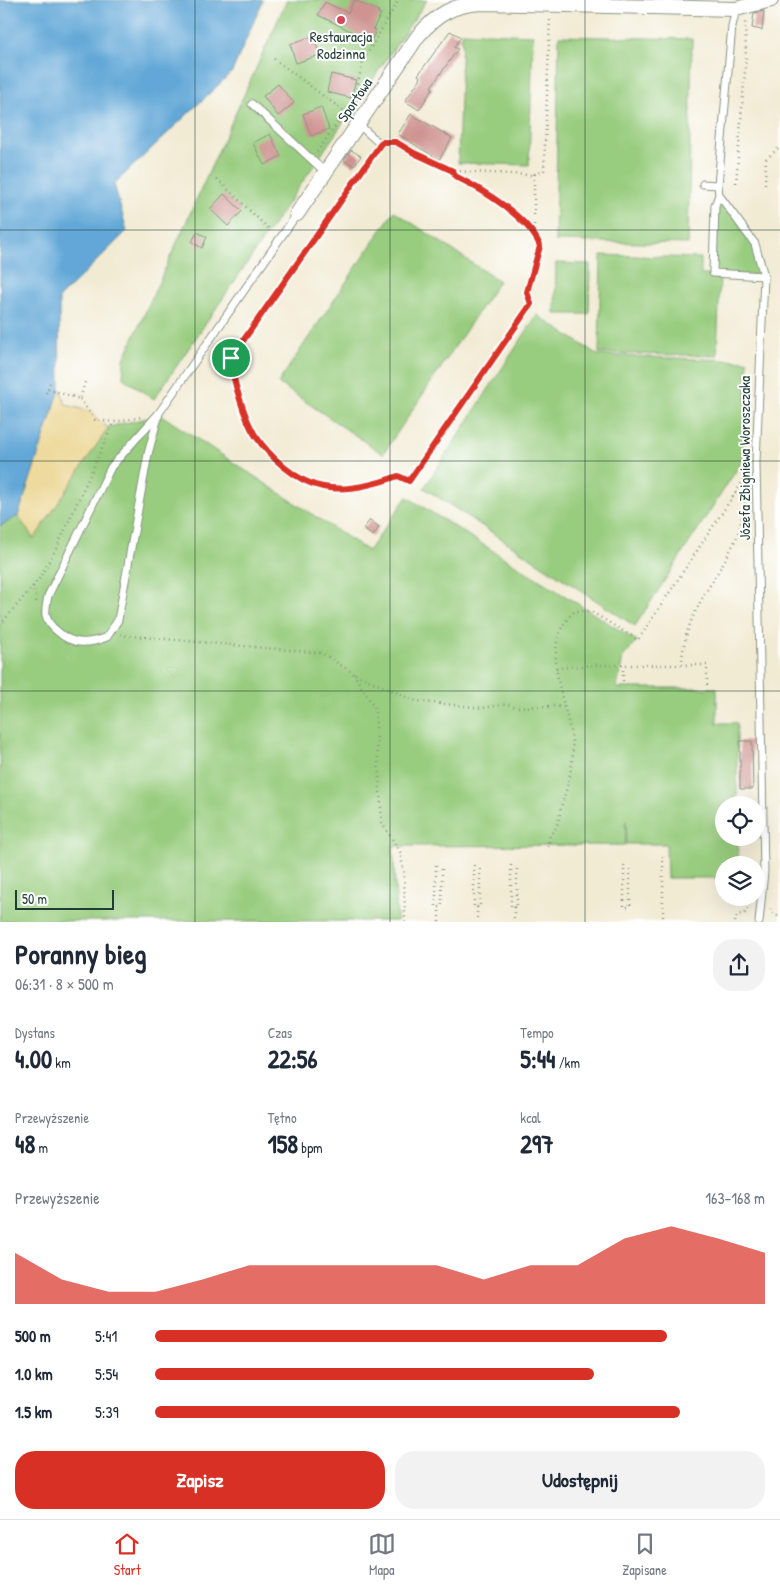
<!DOCTYPE html>
<html lang="pl">
<head>
<meta charset="utf-8">
<style>
	:root { --surface:#fff; --page:#f2f2f3; --text:#1f2937; --muted:#747a83; --line:#e0e1e3; --accent:#d93025 }
	body { margin:0; font-family:"Patrick Hand",sans-serif; background:var(--page); color:var(--text); height:100vh; display:flex; flex-direction:column; font-size:19px; white-space:nowrap }
	* { box-sizing:border-box; margin:0 }
	p { font-size:16px; color:var(--muted) }
	.icon { flex:none; width:28px; height:28px; fill:none; stroke:currentColor; stroke-width:2; stroke-linecap:round; stroke-linejoin:round }
	.map { position:relative; height:922px; overflow:hidden }
	.drawer { display:flex; flex-direction:column; background:var(--surface); flex:1 }
	.drawer>* { flex:none }
	.fabs { position:absolute; left:715px; top:796px; display:grid; gap:10px }
	.fabs a { display:grid; place-items:center; width:50px; height:50px; border-radius:50%; background:var(--surface); box-shadow:0 5px 20px #0002; font-size:25px }
	.scale { position:absolute; left:15px; bottom:12px; width:99px; box-sizing:border-box; padding-left:5px; border:2px solid #1f3d34; border-top:0; font-size:14px; line-height:18px; white-space:nowrap; color:#1f3d34; -webkit-text-stroke:4px #fff; paint-order:stroke }
	.pin { position:absolute; display:grid; place-items:center; width:42px; height:42px; color:#fff; margin:-21px; border:2px solid #fff; border-radius:50%; box-shadow:0 1px 5px #0007 }
	.round { display:grid; place-items:center; flex:none; width:52px; height:52px; border-radius:20px; background:var(--page) }
	.head { display:flex; align-items:center; justify-content:space-between; height:85px; padding:0 15px }
	h1 { font-size:28px; font-weight:700; line-height:38px }
	.stats { display:grid; grid-template-columns:repeat(3,1fr); gap:8px; height:85px; padding:5px 15px }
	.stats div { display:grid; align-content:center }
	.stats b { font-size:25px; font-weight:700 }
	.stats small { font-size:14px; font-weight:400 }
	.stats p { font-size:14px }
	.chart { height:140px; padding:10px 15px }
	.chart p { display:flex; justify-content:space-between }
	.chart svg { width:100%; height:90px; margin-top:5px; fill:var(--accent); opacity:.7 }
	.action { display:flex; gap:10px; margin-top:auto; padding:10px 15px }
	.action a { flex:1; height:58px; border-radius:20px; background:var(--accent); color:#fff; font-size:20px; font-weight:700; line-height:58px; text-align:center }
	.action a+a { background:var(--page); color:var(--text) }
	ul { padding:0 15px; list-style:none; font-size:16px }
	li { display:grid; grid-template-columns:80px 60px 1fr; align-items:center; height:38px }
	li i { height:12px; border-radius:6px; background:var(--accent) }
	.tabs { display:flex; justify-content:space-around; align-items:center; height:70px; border-top:1px solid var(--line); background:var(--surface); font-size:14px; color:var(--muted) }
	.tabs a { display:grid; justify-items:center; gap:2px }
	.tabs .on { color:var(--accent) }
	.map>svg:first-child { display:block }
	.green { fill:#98cc7e; stroke:#5c8459 }
	.sand { fill:#eeda9e; stroke:#868c69 }
	.water { fill:#62a7d7; stroke:#407286 }
	.building { fill:#cf9491 }
	.lines { fill:none; stroke-linecap:round; stroke-linejoin:round }
	.service-casing { stroke:#889484; stroke-width:9 }
	.minor-casing { stroke:#889484; stroke-width:16 }
	.path { stroke:#889484; stroke-width:2.5; stroke-dasharray:1 4; stroke-linecap:butt }
	.service { stroke:#fff; stroke-width:7 }
	.minor { stroke:#fff; stroke-width:14 }
	.route-casing { stroke:#fff; stroke-width:10 }
	.route { stroke:#d93025; stroke-width:6 }
	.grid { fill:none; stroke:#1f3d34; stroke-width:1; stroke-opacity:0.55 }
	.poi-dot { fill:#d1495b; stroke:#fff; stroke-width:2 }
	.labels { text-anchor:middle; stroke-width:4; stroke-linejoin:round; paint-order:stroke }
	.poi-label { font-size:15px; fill:#1f3d34; stroke:#fff }
	.street-label { font-size:15px; fill:#1f3d34; stroke:#fff }
</style>
</head>
<body>
<div class="map">
<svg width="780" height="922" viewBox="0 0 780 922">
	<rect width="100%" height="100%" fill="#fff"/>
	<filter id="ink" filterUnits="userSpaceOnUse"><feTurbulence type="fractalNoise" baseFrequency=".02" numOctaves="2"/><feDisplacementMap in="SourceGraphic" scale="10" xChannelSelector="R" yChannelSelector="G"/><feConvolveMatrix kernelMatrix="1 2 1 2 8 2 1 2 1" color-interpolation-filters="sRGB"/></filter>
	<filter id="wash" filterUnits="userSpaceOnUse"><feTurbulence type="fractalNoise" baseFrequency=".0096" numOctaves="4" result="noise"/><feDisplacementMap in="SourceGraphic" scale="20" xChannelSelector="R" yChannelSelector="G"/><feGaussianBlur stdDeviation="1.12" result="paint"/><feColorMatrix in="noise" values="0 0 0 0 0 0 0 0 0 0 0 0 0 0 0 0 0 1.4 0 .05"/><feComposite in="paint" operator="in"/></filter>
	<g filter="url(#wash)">
		<rect width="100%" height="100%" fill="#f2ebd4"/>
		<g class="green">
			<polygon points="287,0 427,0 154,399 123,378 124,359"/>
			<polygon points="462,32 533,35 529,165 458,163"/>
			<polygon points="559,36 692,39 688,244 555,241"/>
			<polygon points="719,195 755,244 764,276 713,273"/>
			<polygon points="394,211 499,281 383,454 278,383"/>
			<polygon points="601,255 701,258 701,275 720,275 717,356 599,353"/>
			<polygon points="556,263 590,264 589,314 555,314"/>
			<polygon points="537,315 598,355 748,361 743,460 635,626 424,488"/>
			<polygon points="161,415 368,551 407,497 637,641 623,657 617,688 717,688 717,723 737,723 737,805 724,805 724,838 738,838 738,865 724,865 724,878 667,878 666,844 626,844 626,821 625,845 393,846 397,921 0,921 0,526 18,516 34,539 108,427"/>
		</g>
		<polygon class="sand" points="60,389 66,405 89,411 108,428 34,539 18,516"/>
		<polygon class="water" points="0,0 263,0 232,72 114,184 127,231 59,298 60,389 18,516 0,526"/>
		<g id="blocks">
			<g class="building">
				<polygon points="354,0 379,11 378,13 381,14 373,29 376,30 371,41 318,15 325,2 348,13"/>
				<polygon points="764,11 762,30 752,28 754,13"/>
				<polygon points="450,31 461,37 454,47 458,49 431,87 433,88 419,110 405,101 421,78 418,75"/>
				<polygon points="313,36 320,55 296,63 290,44"/>
				<polygon points="331,74 356,80 351,98 327,92"/>
				<polygon points="278,84 294,103 278,116 263,96"/>
				<polygon points="321,107 329,129 311,136 303,114"/>
				<polygon points="411,114 452,138 439,160 398,134"/>
				<polygon points="270,134 281,156 264,165 253,143"/>
				<polygon points="351,150 361,156 354,166 344,160"/>
				<polygon points="224,194 242,211 228,226 210,209"/>
				<polygon points="197,232 207,237 202,248 192,242"/>
				<polygon points="370,520 379,527 373,536 363,529"/>
				<polygon points="740,741 752,741 753,789 740,789"/>
			</g>
		</g>
	</g>
	<g filter="url(#ink)">
		<use href="#blocks" fill-opacity="0" stroke="#889484" stroke-width="1"/>
		<g class="lines">
			<defs>
				<g id="service">
					<polyline points="736,9 732,26 718,185 719,195 755,244 764,276 756,462 764,872 759,922"/>
					<polyline points="252,104 326,173"/>
					<polyline points="358,124 378,142 396,142 414,153"/>
					<polyline points="703,184 718,185"/>
					<polyline points="719,195 715,205 713,273 764,276"/>
					<path d="M159,413l-48,54 -63,129c-1,5 -3,14 -2,19 1,6 6,12 11,16 16,15 32,13 50,6l11,-17 30,-166 11,-41 138,-199"/>
				</g>
				<path id="minor" d="M297,214l121,-178c19,-22 36,-32 65,-33l253,6 35,-9"/>
			</defs>
			<use href="#service" class="service-casing"/>
			<use href="#minor" class="minor-casing"/>
			<g class="path">
				<polyline points="274,59 345,112 354,100 363,61 398,1"/>
				<path d="M376,151l-145,207c0,17 14,62 24,77 14,21 41,47 68,52 24,5 53,-3 75,-11l11,5 122,-177 -4,-12 13,-46 -2,-5c-23,-29 -51,-49 -83,-65l-2,-5"/>
				<polyline points="317,152 345,112"/>
				<polyline points="423,157 453,171 531,175 544,171 550,17"/>
				<polyline points="534,174 534,235"/>
				<polyline points="217,179 269,229"/>
				<polyline points="736,183 746,58 745,19"/>
				<polyline points="765,184 766,159 780,147"/>
				<polyline points="48,389 80,399 85,382"/>
				<polyline points="46,393 50,383"/>
				<polyline points="80,399 95,420 114,422"/>
				<polyline points="33,586 37,605"/>
				<polyline points="0,625 39,579 57,547 114,422 142,417"/>
				<polyline points="120,635 322,653 353,673 375,709 382,823 400,852 404,872 405,922"/>
				<polyline points="623,665 623,686"/>
				<path d="M682,665c0,-48 33,-82 53,-124 6,-12 7,-28 11,-41"/>
				<polyline points="556,668 592,665 707,665 707,686"/>
				<polyline points="355,674 416,701 483,708 507,704 515,707 556,706 566,708"/>
				<path d="M548,847l2,-12c9,-8 9,-19 12,-31 6,-20 13,-42 10,-64 -6,-40 -35,-96 3,-129h15l48,29 109,-165"/>
				<polyline points="436,865 436,907 442,907 442,865"/>
				<polyline points="474,865 474,907 480,907 480,865"/>
				<polyline points="511,865 511,907 517,907 517,865"/>
				<polyline points="624,865 624,907 630,907 630,865"/>
				<polyline points="477,907 477,922"/>
				<polyline points="514,907 514,922"/>
				<polyline points="770,909 773,914 780,917"/>
				<polyline points="439,922 439,907"/>
				<polyline points="663,922 663,852"/>
				<polyline points="735,922 737,915 745,913 750,906"/>
			</g>
			<use href="#service" class="service"/>
			<use href="#minor" class="minor"/>
		</g>
	</g>
	<g class="lines" filter="url(#ink)">
		<defs>
			<path id="route" d="M382,142h14l18,11 39,18 2,5c26,13 74,41 85,70l-13,46 4,12 -122,177 -11,-5c-22,8 -51,16 -75,11 -27,-5 -54,-31 -68,-52 -10,-15 -24,-60 -24,-77z"/>
		</defs>
		<use href="#route" class="route-casing"/>
		<use href="#route" class="route"/>
	</g>
	<path class="grid" d="M195,0v922M390,0v922M585,0v922M0,230h780M0,461h780M0,691h780"/>
	<circle class="poi-dot" cx="341" cy="20" r="5"/>
	<g class="labels">
		<g class="poi-label">
			<text x="341" y="42">Restauracja<tspan x="341" dy="17">Rodzinna</tspan></text>
		</g>
		<g class="street-label">
			<text transform="translate(355 100) rotate(-56)" y="5">Sportowa</text>
			<text transform="translate(745 458) rotate(-90)" y="5">Józefa Zbigniewa Woroszczaka</text>
		</g>
	</g>
</svg>
<div class="fabs">
<a><svg class="icon" aria-label="locate" viewBox="0 0 24 24"><circle cx="12" cy="12" r="6"/><path d="M12 2v4M12 18v4M2 12h4M18 12h4"/></svg></a>
<a><svg class="icon" aria-label="layers" viewBox="0 0 24 24"><path d="M12 4l9 5-9 5-9-5zM3 14l9 5 9-5"/></svg></a>
</div>
<div class="scale">50 m</div>
<div class="pin" style="left:231px;top:358px;background:#1e9e55"><svg class="icon" aria-label="arrive" viewBox="0 0 24 24"><path d="M6 21V4h12l-3 4 3 4H6"/></svg></div>
</div>
<section class="drawer">
<div class="head"><div><h1>Poranny bieg</h1><p>06:31 · 8 × 500 m</p></div><a class="round"><svg class="icon" aria-label="share" viewBox="0 0 24 24"><path d="M12 15V3M7 8l5-5 5 5M5 13v7h14v-7"/></svg></a></div>
<div class="stats">
<div><p>Dystans</p><b>4.00<small> km</small></b></div>
<div><p>Czas</p><b>22:56</b></div>
<div><p>Tempo</p><b>5:44<small> /km</small></b></div>
</div>
<div class="stats">
<div><p>Przewyższenie</p><b>48<small> m</small></b></div>
<div><p>Tętno</p><b>158<small> bpm</small></b></div>
<div><p>kcal</p><b>297</b></div>
</div>
<div class="chart"><p><span>Przewyższenie</span>163–168 m</p>
<svg viewBox="0 0 160 44" preserveAspectRatio="none"><path d="M0 44V19L10 32L20 38L30 38L40 32L50 25L60 25L70 25L80 25L90 25L100 32L110 25L120 25L130 12L140 6L150 12L160 19V44z"/></svg>
</div>
<ul>
<li><b>500 m</b>5:41<i style="width:84%"></i></li>
<li><b>1.0 km</b>5:54<i style="width:72%"></i></li>
<li><b>1.5 km</b>5:39<i style="width:86%"></i></li>
</ul>
<div class="action"><a>Zapisz</a><a>Udostępnij</a></div>
</section>
<nav class="tabs">
<a class="on"><svg class="icon" aria-label="home" viewBox="0 0 24 24"><path d="M3 11l9-7 9 7M6 9v11h12V9"/></svg>Start</a>
<a><svg class="icon" aria-label="map" viewBox="0 0 24 24"><path d="M3 6l6-2 6 2 6-2v14l-6 2-6-2-6 2zM9 4v14M15 6v14"/></svg>Mapa</a>
<a><svg class="icon" aria-label="saved" viewBox="0 0 24 24"><path d="M7 4h10v16l-5-4-5 4z"/></svg>Zapisane</a>
</nav>
</body>
</html>
